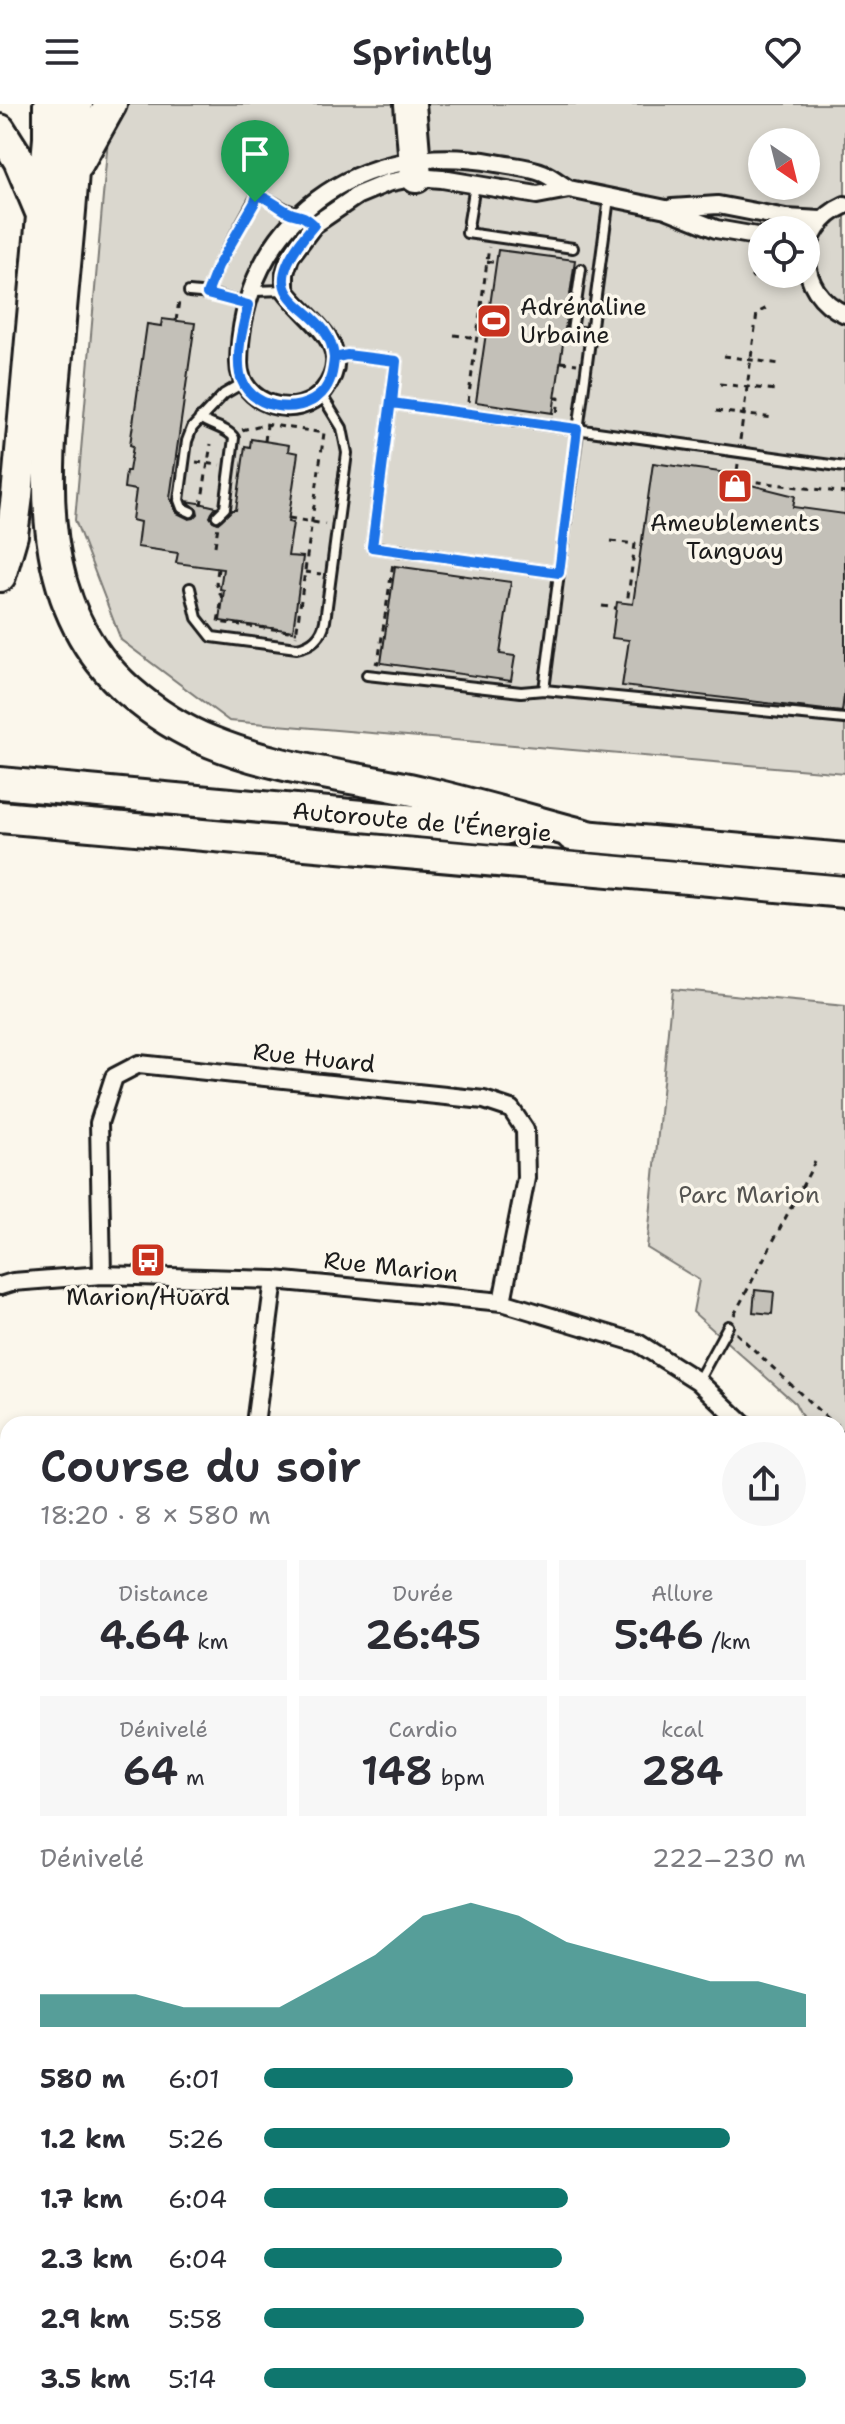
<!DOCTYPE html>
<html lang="fr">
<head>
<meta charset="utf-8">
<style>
	:root { --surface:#fff; --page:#f7f7f7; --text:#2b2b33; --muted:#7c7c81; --accent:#0f766e }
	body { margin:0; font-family:"Shantell Sans",sans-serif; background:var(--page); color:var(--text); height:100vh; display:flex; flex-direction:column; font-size:30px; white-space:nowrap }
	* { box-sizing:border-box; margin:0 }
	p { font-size:26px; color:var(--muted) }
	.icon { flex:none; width:44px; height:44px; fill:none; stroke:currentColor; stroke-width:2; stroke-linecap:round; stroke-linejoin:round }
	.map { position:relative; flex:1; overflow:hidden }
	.drawer { position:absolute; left:0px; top:1312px; width:846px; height:1008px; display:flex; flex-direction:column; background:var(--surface); border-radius:24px 24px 0 0; box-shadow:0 4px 12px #0003 }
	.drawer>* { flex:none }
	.needle { width:52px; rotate:145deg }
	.tools { position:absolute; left:748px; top:24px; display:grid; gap:16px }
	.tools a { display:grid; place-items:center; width:72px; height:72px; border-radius:50%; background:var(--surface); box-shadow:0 4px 12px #0003; font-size:40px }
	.pin { position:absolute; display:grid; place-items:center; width:68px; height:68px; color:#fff; margin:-82px -34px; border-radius:50% 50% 50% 0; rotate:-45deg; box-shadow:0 0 8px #0007 }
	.pin .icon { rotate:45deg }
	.round { display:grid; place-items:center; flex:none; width:84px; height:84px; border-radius:42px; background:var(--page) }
	.head { display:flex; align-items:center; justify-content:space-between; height:136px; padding:0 40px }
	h1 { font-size:44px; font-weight:600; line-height:60px }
	.metrics { display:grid; grid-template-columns:repeat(3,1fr); gap:12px; height:136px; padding:8px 40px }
	.metrics div { display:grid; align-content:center; border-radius:0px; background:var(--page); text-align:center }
	.metrics b { font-size:40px; font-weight:600 }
	.metrics small { font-size:22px; font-weight:400 }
	.metrics p { font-size:22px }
	.chart { height:224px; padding:16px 40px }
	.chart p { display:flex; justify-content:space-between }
	.chart svg { width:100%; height:144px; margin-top:8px; fill:var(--accent); opacity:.7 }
	ul { padding:0 40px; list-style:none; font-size:26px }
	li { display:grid; grid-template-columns:128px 96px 1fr; align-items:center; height:60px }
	li i { height:20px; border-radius:10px; background:var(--accent) }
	header { display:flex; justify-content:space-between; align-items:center; height:104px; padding:0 40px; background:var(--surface); font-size:36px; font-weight:600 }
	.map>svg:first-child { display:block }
	.green { fill:#dad7ce; stroke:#7b7a75; stroke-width:2; fill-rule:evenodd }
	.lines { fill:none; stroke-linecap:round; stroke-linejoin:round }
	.stream { stroke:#74726e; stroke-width:5 }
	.building { fill:#c3c0b8; stroke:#1c1c1c; stroke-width:2 }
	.service-casing { stroke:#1c1c1c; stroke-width:14 }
	.minor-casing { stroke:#1c1c1c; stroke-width:22 }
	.motorway-casing { stroke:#1c1c1c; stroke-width:36 }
	.path { stroke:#1c1c1c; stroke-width:3; stroke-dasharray:6 6; stroke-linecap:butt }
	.service { stroke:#fbf7ec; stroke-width:8 }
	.minor { stroke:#fbf7ec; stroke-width:16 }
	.motorway { stroke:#fbf7ec; stroke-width:30 }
	.route-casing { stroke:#fff; stroke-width:16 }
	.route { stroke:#1a73e8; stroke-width:10 }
	.labels { text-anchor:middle; stroke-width:7; stroke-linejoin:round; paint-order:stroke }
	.poi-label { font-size:24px; fill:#1c1c1c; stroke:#fbf7ec }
	.street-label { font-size:24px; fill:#1c1c1c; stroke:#fbf7ec }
	.park-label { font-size:24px; fill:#555451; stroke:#fbf7ec }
</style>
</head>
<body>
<header><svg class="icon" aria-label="menu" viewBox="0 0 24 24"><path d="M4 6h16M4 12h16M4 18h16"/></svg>Sprintly<svg class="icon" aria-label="heart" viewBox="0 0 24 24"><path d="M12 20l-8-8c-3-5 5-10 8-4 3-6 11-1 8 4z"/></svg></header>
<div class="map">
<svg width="845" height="2320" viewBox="0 0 845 2320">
	<rect width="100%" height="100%" fill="#fbf7ec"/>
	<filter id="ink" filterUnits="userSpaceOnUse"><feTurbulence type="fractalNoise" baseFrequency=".0125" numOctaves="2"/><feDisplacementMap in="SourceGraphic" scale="16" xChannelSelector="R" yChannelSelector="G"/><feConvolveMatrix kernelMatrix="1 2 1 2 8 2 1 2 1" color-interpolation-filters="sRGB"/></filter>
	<g filter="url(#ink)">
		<g class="green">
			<path d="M114,0h731v669l-616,-52 -108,-81 -46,-120 34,-393zM762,38h44v44h-44zM762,126h44v44h-44z"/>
			<polygon points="672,885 845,902 845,1389 838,1377 838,1320 806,1320 795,1299 693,1208 699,1176 647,1144"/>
		</g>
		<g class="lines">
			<g class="stream">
				<polyline points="0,1980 8,1981"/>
				<polyline points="838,2107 845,2108"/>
			</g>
		</g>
		<g class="building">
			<polygon points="498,146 575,156 553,309 476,298"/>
			<polygon points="162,215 195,219 170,394 177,409 189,415 194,414 198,410 197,405 187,397 199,399 216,403 210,413 213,417 218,419 232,406 236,406 245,342 250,343 251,335 289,341 288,347 298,349 288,418 293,419 288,452 303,453 293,527 220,517 224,486 220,485 223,465 176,459 178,449 137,443 140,418 132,416 136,386 124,384 126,367 129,367 133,342 130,341 147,220 161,222"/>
			<polygon points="653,359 728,369 727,375 795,392 793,403 845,410 845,584 842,608 622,582 629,536 612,534 617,498 633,500"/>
			<polygon points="395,462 511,478 500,550 515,552 511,577 381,559"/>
			<polygon points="755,1186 774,1188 772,1210 753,1208"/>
		</g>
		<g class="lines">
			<defs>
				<g id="service">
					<polyline points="475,81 467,129 573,144"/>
					<polyline points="581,165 572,227 590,229"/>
					<polyline points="254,187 285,186"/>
					<polyline points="189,188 211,190 247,201"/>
					<path d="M207,190l11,-28 39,-71c17,4 26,17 44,18"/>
					<polyline points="335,254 347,251 396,257 372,443 559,469 609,94"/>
					<polyline points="392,299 845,363"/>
					<path d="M200,314c10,8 28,10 34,20l-9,70 -8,8"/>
					<polyline points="191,408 182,404 179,396 187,337 192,324 224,290 243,279"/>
					<path d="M190,484l7,30 15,19 85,11c15,-3 25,-11 28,-27l22,-168 -5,-25 -21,-34"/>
					<polyline points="367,571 521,588 544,586 845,615"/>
					<polyline points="544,586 559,469"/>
					<polyline points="698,1277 728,1222"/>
				</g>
				<g id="minor">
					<path d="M569,85c-9,-5 -17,-12 -26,-16 -14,-6 -32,-7 -47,-10 -136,-26 -255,57 -257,200 0,42 60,60 85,27 34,-44 -17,-69 -39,-100v-17l5,-16 24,-32 44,-30 29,-12 29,-6 26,2 95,16 32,-6 97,20 50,20 46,8"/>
					<path d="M845,101c-50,22 -51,87 0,109"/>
					<polyline points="672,104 718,101 786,114 821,116"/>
					<polyline points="102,1171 99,1019 114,973 139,960 484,996 511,1005 525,1026 526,1074 502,1198"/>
					<polyline points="0,1182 13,1178 102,1171 274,1176 502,1198 638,1239 698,1277 743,1320"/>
					<polyline points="255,1320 274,1176"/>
					<polyline points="0,1397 8,1399"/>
					<polyline points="838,1614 845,1614"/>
					<polyline points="6,1644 8,1626"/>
					<polyline points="0,1845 8,1846"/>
					<polyline points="838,1972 845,1972"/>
					<polyline points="0,2106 8,2108"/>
					<polyline points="0,2309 8,2310"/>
					<polyline points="19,2312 76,2320"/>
					<polyline points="761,2312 762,2320"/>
					<polyline points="555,2320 556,2312"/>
				</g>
				<g id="motorway">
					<path d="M77,0c-3,22 -3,44 -4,66 -3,51 -9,101 -13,151 -10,127 -39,275 69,370 24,21 52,39 82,51 68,28 140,34 211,50 57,13 113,30 170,45"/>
					<polyline points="410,0 416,73"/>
					<polyline points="0,26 19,56 40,106"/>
					<polyline points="78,59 111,0"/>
					<polyline points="0,472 12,431 17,392 49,34 49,0"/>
					<polyline points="0,679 504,725"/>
					<polyline points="0,713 845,788"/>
					<polyline points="572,731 845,755"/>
				</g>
			</defs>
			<use href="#service" class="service-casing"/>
			<use href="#minor" class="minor-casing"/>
			<use href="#motorway" class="motorway-casing"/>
			<g class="path">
				<polyline points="487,158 497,158"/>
				<polyline points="751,174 762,165"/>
				<polyline points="176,217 179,197"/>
				<polyline points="454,231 477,234"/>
				<polyline points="724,252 780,260"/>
				<polyline points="561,258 577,260"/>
				<polyline points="720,280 777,286"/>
				<polyline points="555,294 559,294 557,310"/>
				<polyline points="468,298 489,143"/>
				<polyline points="716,307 773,314"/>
				<polyline points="242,326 265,320 324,329 296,532"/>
				<polyline points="740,336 757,209 767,204"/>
				<polyline points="265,337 267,321"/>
				<polyline points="196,358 220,361"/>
				<polyline points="738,360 736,375 845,389"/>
				<polyline points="201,401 211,340"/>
				<polyline points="289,414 325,420"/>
				<polyline points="611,437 635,440 627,500"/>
				<polyline points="215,442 218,422"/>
				<polyline points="218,465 216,479 222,494 218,518 297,528"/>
				<polyline points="305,468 321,470"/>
				<polyline points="602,502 616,504"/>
				<polyline points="375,558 378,559 393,459"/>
				<polyline points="734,1211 815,1058"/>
				<polyline points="736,1229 833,1320"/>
				<polyline points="838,1325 845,1331"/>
				<polyline points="838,1425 845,1421"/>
			</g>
			<use href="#service" class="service"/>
			<use href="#minor" class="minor"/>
			<use href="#motorway" class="motorway"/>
		</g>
	</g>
	<g class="lines" filter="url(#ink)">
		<defs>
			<path id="route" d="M255,98l-37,64 -11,28 41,11c-5,21 -12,47 -8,69 7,35 59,43 82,19 9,-10 11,-22 12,-35l13,-3 49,6 -4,42 185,26 -18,144 -187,-26 24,-186 -49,-6 -13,3c-5,-62 -96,-46 -20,-133 -15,-14 -15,-7 -28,-14 -11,-6 -17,-13 -29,-16l-2,7"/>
		</defs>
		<use href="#route" class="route-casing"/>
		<use href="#route" class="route"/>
	</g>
	<defs>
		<symbol id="stadium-square" viewBox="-11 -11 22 22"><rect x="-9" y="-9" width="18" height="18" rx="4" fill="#c8321e" stroke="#fbf7ec"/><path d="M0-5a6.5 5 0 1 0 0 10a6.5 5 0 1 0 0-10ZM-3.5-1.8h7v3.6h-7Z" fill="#fff"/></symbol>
		<symbol id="shop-square" viewBox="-11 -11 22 22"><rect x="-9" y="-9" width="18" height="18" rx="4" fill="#c8321e" stroke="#fbf7ec"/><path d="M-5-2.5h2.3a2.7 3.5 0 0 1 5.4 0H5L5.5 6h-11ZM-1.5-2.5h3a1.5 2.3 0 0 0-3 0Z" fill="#fff"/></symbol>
		<symbol id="bus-square" viewBox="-11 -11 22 22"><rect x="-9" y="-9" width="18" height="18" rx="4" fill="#c8321e" stroke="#fbf7ec"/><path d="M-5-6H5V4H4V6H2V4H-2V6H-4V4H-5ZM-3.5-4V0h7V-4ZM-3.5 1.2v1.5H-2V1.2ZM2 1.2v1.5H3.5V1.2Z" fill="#fff"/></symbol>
	</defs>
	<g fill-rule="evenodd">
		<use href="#stadium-square" x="474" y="197" width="40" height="40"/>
		<use href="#shop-square" x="715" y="362" width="40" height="40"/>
		<use href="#bus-square" x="128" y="1136" width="40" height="40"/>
	</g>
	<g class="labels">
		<g class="poi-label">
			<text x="520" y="211" text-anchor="start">Adrénaline<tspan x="520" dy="28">Urbaine</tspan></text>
			<text x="735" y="427">Ameublements<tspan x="735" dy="28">Tanguay</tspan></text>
			<text x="148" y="1201">Marion/Huard</text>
		</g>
		<g class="street-label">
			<text transform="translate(422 718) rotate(5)" y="8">Autoroute de l'Énergie</text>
			<text transform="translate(314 954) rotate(6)" y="8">Rue Huard</text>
			<text transform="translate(391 1163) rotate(6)" y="8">Rue Marion</text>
		</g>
		<g class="park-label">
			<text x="749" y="1099">Parc Marion</text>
		</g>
	</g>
</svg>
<div class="tools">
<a><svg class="needle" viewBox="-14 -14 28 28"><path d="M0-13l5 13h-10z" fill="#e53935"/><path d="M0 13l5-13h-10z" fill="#7c7c81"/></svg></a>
<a><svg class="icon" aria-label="locate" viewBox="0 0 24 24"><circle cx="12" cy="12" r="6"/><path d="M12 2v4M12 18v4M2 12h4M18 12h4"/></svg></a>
</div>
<div class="pin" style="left:255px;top:98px;background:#1e9e55"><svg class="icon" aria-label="arrive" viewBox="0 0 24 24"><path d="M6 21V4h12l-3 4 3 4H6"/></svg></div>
<section class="drawer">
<div class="head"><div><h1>Course du soir</h1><p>18:20 · 8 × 580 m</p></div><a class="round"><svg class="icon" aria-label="share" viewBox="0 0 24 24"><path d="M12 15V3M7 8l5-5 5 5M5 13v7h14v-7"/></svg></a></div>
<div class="metrics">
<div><p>Distance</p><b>4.64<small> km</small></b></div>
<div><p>Durée</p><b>26:45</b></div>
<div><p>Allure</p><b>5:46<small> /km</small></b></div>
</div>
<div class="metrics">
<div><p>Dénivelé</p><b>64<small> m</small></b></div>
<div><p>Cardio</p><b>148<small> bpm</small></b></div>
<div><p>kcal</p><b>284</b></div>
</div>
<div class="chart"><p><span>Dénivelé</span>222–230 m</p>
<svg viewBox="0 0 160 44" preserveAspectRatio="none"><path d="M0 44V34L10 34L20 34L30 38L40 38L50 38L60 30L70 22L80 10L90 6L100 10L110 18L120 22L130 26L140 30L150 30L160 34V44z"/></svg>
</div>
<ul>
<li><b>580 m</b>6:01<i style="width:57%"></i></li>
<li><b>1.2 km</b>5:26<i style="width:86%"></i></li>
<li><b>1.7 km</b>6:04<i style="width:56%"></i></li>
<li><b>2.3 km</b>6:04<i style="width:55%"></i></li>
<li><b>2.9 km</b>5:58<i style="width:59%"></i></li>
<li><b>3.5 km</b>5:14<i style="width:100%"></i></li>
</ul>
</section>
</div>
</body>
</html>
